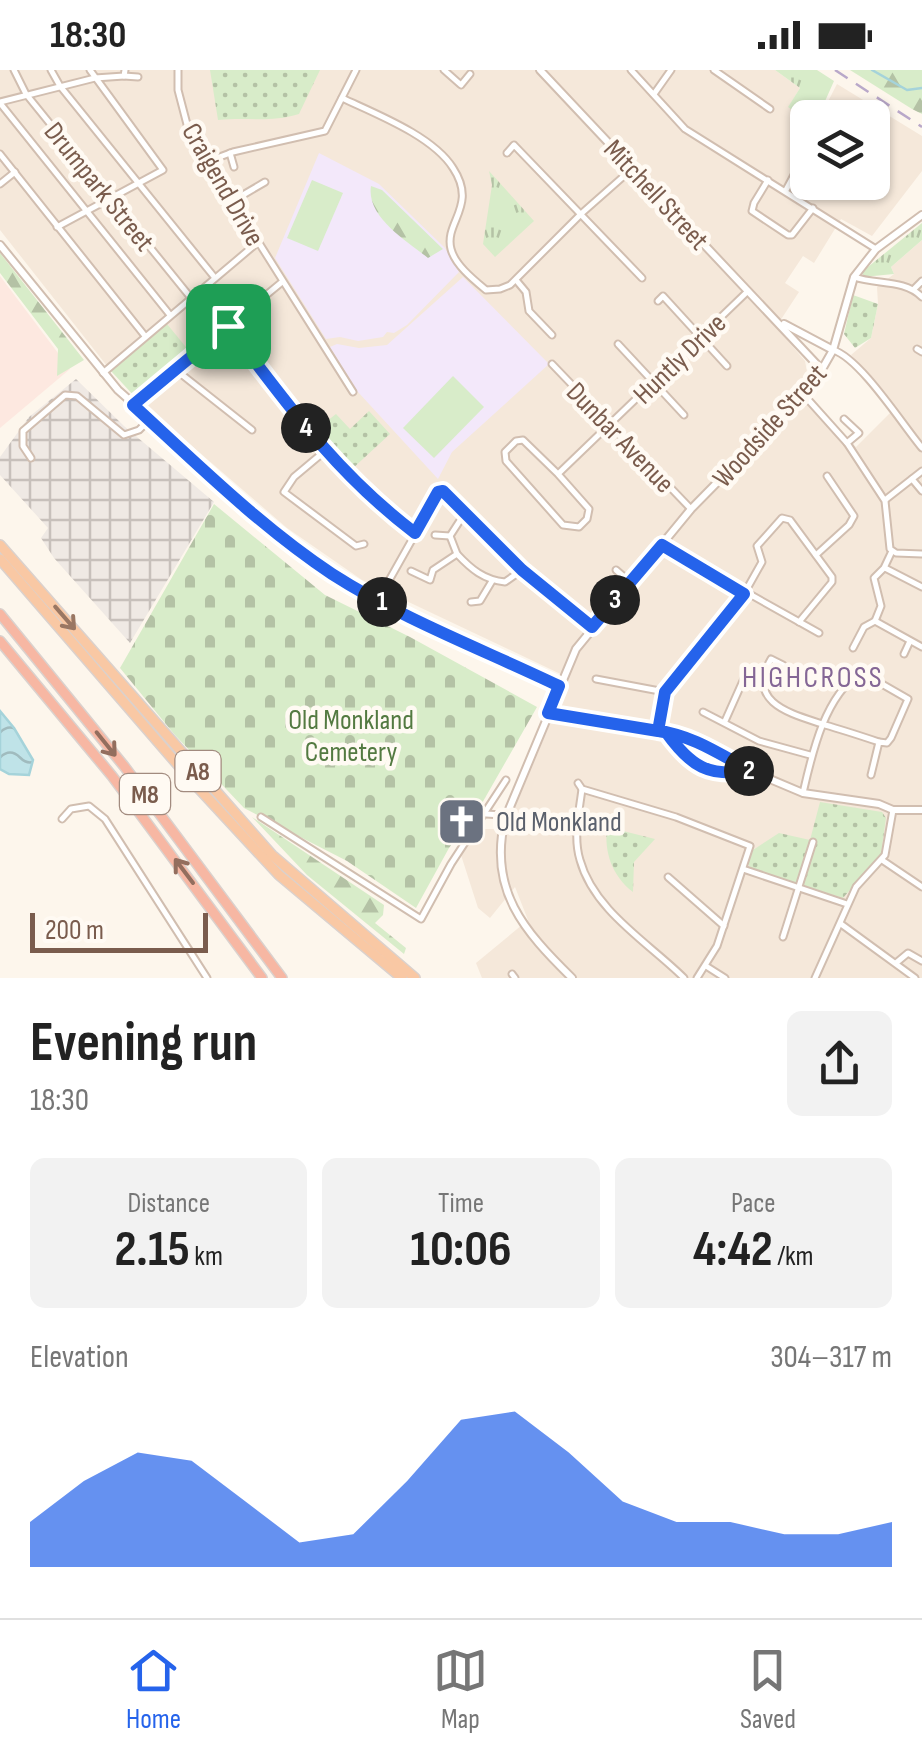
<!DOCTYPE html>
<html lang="en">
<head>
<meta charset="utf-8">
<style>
	:root { --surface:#fff; --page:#f2f2f2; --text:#222; --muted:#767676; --line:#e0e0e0; --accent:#2563eb }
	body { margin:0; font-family:"Sofia Sans Condensed",sans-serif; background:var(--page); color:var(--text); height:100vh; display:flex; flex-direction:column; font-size:38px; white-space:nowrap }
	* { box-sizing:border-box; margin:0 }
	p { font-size:32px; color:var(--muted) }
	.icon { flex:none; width:55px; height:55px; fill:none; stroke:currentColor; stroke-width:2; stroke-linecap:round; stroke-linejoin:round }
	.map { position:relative; height:908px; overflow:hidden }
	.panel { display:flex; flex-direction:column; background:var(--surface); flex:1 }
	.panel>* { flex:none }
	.tools { position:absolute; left:790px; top:30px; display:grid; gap:20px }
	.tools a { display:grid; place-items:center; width:100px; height:100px; border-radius:15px; background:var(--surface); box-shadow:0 2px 8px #0004; font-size:50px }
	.scale { position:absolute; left:30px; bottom:25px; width:178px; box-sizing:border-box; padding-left:10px; border:5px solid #7a5c4d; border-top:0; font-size:28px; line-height:35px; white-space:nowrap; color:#7a5c4d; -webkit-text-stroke:8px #fffaf3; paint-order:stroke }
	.pin { position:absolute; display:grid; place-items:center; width:85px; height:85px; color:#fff; margin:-42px; border-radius:20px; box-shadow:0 5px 15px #0006 }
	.km { position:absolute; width:50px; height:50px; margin:-25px; border-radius:50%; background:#222; color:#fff; font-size:28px; line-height:50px; text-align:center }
	.round { display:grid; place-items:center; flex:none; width:105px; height:105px; border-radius:15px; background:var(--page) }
	.summary { display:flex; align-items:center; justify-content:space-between; height:170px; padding:0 30px }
	h1 { font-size:55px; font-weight:700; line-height:75px }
	.stats { display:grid; grid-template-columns:repeat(3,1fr); gap:15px; height:170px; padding:10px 30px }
	.stats div { display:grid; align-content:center; border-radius:15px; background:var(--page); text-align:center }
	.stats b { font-size:50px; font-weight:700 }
	.stats small { font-size:28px; font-weight:400 }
	.stats p { font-size:28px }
	.chart { height:280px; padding:20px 30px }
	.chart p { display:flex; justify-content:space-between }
	.chart svg { width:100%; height:180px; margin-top:10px; fill:var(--accent); opacity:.7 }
	.status { display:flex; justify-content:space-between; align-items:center; height:70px; padding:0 50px; background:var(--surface); direction:ltr }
	.status svg { height:28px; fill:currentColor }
	.dock { display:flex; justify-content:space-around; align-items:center; height:140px; border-top:2px solid var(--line); background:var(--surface); font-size:28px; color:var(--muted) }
	.dock a { display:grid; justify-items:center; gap:5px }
	.dock .selected { color:var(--accent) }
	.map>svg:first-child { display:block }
	.residential { fill:#f5e8da }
	.commercial { fill:#fde8e0 }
	.industrial { fill:url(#industrial-grid) }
	.education { fill:#f3e8fa }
	.grass { fill:url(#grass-tufts) }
	.forest { fill:url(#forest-firs) }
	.cemetery { fill:url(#cemetery-stones) }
	.park { fill:url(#park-dots) }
	.garden { fill:#d8ecc9 }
	.water { fill:url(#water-waves); stroke:#a5d3da; stroke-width:2.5 }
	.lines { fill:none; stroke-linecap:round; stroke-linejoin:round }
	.stream { stroke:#a5d3da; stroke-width:2.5 }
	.minor-casing { stroke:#d1beb0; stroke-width:9 }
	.tertiary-casing { stroke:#d1beb0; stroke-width:10 }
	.trunk-casing { stroke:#dad1cd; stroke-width:12 }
	.motorway-casing { stroke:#dad1cd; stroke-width:12 }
	.minor { stroke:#fff; stroke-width:5 }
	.tertiary { stroke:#fff; stroke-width:6 }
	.trunk { stroke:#f9c8a4; stroke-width:9 }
	.motorway { stroke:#f7b7a3; stroke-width:9 }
	.rail { stroke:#b9a8c9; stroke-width:2.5; stroke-dasharray:15 10; stroke-linecap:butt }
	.oneway { stroke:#9a7763 }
	.oneway2 { stroke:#936e5e }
	.route-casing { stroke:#fff; stroke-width:20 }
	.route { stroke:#2563eb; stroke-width:12 }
	.labels { text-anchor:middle; stroke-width:9; stroke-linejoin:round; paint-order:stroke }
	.shield { fill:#fffaf3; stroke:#a28b7f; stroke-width:2.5 }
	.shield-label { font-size:25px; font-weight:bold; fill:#7a5c4d }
	.street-label { font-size:28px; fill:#7a5c4d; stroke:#fffaf3 }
	.park-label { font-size:28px; fill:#537a41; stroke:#fffaf3 }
	.worship-label { font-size:28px; fill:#5b616d; stroke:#fffaf3; text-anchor:start }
	.neighbourhood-label { font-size:30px; letter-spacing:2.5px; fill:#846695; stroke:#fffaf3 }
</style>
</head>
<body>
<div class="status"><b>18:30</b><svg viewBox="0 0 49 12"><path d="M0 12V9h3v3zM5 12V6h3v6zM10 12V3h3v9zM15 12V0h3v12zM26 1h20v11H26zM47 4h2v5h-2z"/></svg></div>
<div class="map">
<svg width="922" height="908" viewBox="0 0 922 908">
	<defs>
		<pattern id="industrial-grid" width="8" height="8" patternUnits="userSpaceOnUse" patternTransform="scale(2.5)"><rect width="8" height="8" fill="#efe9e4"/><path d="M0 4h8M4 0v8" fill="none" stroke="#c7c0bb"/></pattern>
		<pattern id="grass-tufts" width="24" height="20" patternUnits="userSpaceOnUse" patternTransform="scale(2.5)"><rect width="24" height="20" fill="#d8ecc9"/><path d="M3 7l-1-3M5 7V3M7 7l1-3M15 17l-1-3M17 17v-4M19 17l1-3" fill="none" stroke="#b4c2a5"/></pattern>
		<pattern id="forest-firs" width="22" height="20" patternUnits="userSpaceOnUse" patternTransform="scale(2.5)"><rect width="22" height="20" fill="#d8ecc9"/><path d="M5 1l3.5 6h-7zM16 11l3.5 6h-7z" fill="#b4c2a5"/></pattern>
		<pattern id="cemetery-stones" width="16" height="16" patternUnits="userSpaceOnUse" patternTransform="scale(2.5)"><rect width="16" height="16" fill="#d8ecc9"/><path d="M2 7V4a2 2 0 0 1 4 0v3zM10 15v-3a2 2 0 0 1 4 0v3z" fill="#b4c2a5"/></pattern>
		<pattern id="park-dots" width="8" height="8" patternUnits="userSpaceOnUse" patternTransform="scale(2.5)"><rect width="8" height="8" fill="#d8ecc9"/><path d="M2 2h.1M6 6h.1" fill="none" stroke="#b4c2a5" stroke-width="1.8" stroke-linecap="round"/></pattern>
		<pattern id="water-waves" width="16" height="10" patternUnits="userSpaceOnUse" patternTransform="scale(2.5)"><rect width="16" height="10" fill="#bfe3e8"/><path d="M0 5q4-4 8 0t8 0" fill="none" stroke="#a0bbbe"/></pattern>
	</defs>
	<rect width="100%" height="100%" fill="#fdf6ec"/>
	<polygon class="residential" points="0,0 775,0 800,18 789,36 807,51 808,112 872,112 872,48 820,47 837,14 922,66 922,101 872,166 841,149 814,193 803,186 785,213 799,222 776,257 805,291 808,307 798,321 856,377 896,337 851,285 871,268 878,234 877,217 894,204 891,197 922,170 922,908 482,908 476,893 528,850 515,817 490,848 478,838 461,785 480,759 506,759 569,608 362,510 287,458 135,327 190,282 166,255 111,301 0,160"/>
	<polygon class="commercial" points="0,206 70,299 0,358"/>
	<polygon class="industrial" points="76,309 124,356 214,432 130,573 54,488 41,468 48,458 0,405 0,387 29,347"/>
	<g class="education">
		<polygon points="319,83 379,114 445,178 459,202 407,255 394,263 387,262 383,267 358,271 340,267 326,269 275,188"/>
		<polygon points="463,207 549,294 452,382 438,409 358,322 330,277 337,274 359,278 387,275"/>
	</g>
	<g class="grass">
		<polygon points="775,0 817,0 834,11 818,47 808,48 807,51 788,37 800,18"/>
		<polygon points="489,101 534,151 495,187 483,174 492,115"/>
		<polygon points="922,153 922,170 891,197 894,204 863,207 863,201"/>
	</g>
	<g class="forest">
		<polygon points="850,0 922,0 922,44 912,39"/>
		<path d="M371,116l11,4 61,59 -15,9c-21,-17 -62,-41 -57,-72z"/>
		<polygon points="0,183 84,290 57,306 58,279 0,203"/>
		<polygon points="252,747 384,835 383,845 375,853 406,878 404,884 307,805"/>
	</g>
	<polygon class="cemetery" points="214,434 325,525 410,567 537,637 481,735 449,778 416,838 347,791 244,738 174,664 120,598"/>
	<g class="park">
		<path d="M210,0h110l-21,44c-30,9 -49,3 -81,6z"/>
		<polygon points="853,225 878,234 871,268 855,278 844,264"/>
		<polygon points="167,254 190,282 135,327 111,301"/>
		<polygon points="369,341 390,364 351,400 318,358 336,344 350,359"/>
		<polygon points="820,732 882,742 886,748 881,784 843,828 752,799 748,794 753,780 779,763 810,770"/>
		<path d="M607,757l48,12 -21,23 -1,30c-21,-16 -29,-40 -26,-65z"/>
	</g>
	<g class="garden">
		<polygon points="312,110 343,123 318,181 287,168"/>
		<polygon points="453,306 484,337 434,388 403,358"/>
	</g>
	<polygon class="water" points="0,641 14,658 33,690 29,705 9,704 0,699"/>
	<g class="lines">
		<polyline class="stream" points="872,0 907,20 922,18"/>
		<defs>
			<g id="minor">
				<polyline points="14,0 26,24 191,228"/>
				<polyline points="51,0 60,16 215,208"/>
				<polyline points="178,0 178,20 189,62 353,322"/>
				<polyline points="444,0 461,15 470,4"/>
				<polyline points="631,0 685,59 876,179"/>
				<polyline points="714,0 770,39"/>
				<polyline points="124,6 138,7"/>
				<polyline points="654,24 671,0"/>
				<path d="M342,28c34,16 91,38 111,70 25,38 -9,54 -2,81 4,16 23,31 35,41l14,-1 10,-4 72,-72 51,-45"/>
				<polyline points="0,32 95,8 124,6 125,0"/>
				<polyline points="0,33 170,245"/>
				<polyline points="230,83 234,97"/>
				<polyline points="507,83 514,75 642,208"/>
				<polyline points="0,84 145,266"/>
				<polyline points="206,92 233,82 325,61 356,0"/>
				<polyline points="768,110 754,133 752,141 788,165 792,165 813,138"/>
				<polyline points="0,114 15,102"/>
				<polyline points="786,120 808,79"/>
				<polyline points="231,132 265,112"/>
				<polyline points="57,157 163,100 90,0"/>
				<path d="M854,207c23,8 50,2 68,20"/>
				<polyline points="516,210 526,222 529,241 552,265"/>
				<polyline points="914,219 922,211"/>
				<polyline points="658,231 663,226 727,296"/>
				<polyline points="228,256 346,406 415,463"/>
				<polyline points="618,274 684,345"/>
				<polyline points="917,279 922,282"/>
				<path d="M833,280c27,8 69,74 89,98"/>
				<polyline points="552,294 691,439"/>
				<polyline points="176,300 252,360"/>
				<polyline points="103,303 257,173"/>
				<polyline points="804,325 847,373 885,431 890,479 896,483 922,484"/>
				<polyline points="133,335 282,212"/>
				<polyline points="844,349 859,363 847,373"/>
				<polyline points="325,381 294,407 284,422 356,476 364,474"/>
				<polyline points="31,388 23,376 23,361 65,325 77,326 124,365 139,360 149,350"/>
				<polyline points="558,404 523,370 516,371 505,382 506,391 563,455 579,457 587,449 589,439 558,404 748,221"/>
				<polyline points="912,409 922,421"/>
				<polyline points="885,430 922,401"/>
				<polyline points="435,465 450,466"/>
				<polyline points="662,475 819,563"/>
				<polyline points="457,484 450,466 459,452"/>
				<polyline points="816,485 849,455 854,446 827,406"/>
				<polyline points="885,498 922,517"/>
				<polyline points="616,500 630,512"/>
				<path d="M411,501l19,9 3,-10 24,-16c14,15 27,26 48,28l17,-12"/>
				<polyline points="378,530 440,420 522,500 593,557"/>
				<polyline points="471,532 480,531 492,511"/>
				<polyline points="875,551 881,536 874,508 884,498 892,481"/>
				<polyline points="875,551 922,577"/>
				<polyline points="853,578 864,557 875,551"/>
				<polyline points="904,584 910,571"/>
				<path d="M783,595l-12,-6c-26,45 22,55 54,66 18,5 36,11 54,17"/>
				<polyline points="596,609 665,622"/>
				<polyline points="703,642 759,671 810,685"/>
				<polyline points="725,651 746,604"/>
				<polyline points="658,661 665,622 744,524 762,492 757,476 782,448 790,450 832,507 832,512 799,552"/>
				<path d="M668,664c22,32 45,43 83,37"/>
				<polyline points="578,713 582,719 676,747 750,776 717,876 697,908"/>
				<path d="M582,719c-3,24 -9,48 -2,71 14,51 69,83 104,118"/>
				<path d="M803,723c9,-39 21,-96 58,-121l47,27 -17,39 -4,5 -8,-1 -8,33"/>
				<polyline points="486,744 502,745 505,749"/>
				<polyline points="261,747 421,849 451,794 506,710"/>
				<polyline points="62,749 71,739 89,736 105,749 207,908"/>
				<polyline points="882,790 922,817"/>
				<polyline points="743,799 847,834"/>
				<polyline points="668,807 724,856"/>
				<polyline points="841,854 915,908"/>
				<polyline points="783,867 813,772"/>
				<polyline points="896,893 908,883 922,891"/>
				<polyline points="706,896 725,908"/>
				<polyline points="512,904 515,908"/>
				<polyline points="815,908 856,817 885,785 893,740"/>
			</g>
			<g id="tertiary">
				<polyline points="540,0 823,301"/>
				<polyline points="0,175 118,320 296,478 378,530 559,616"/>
				<polyline points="784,254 833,280"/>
				<polyline points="547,643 684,666 751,701 803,723 879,734 893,740 922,740"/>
				<path d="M572,908c-48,-47 -84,-88 -67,-159l71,-170 115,-140 122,-124 20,-35 21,-73 22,-28 46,-34"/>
			</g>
			<g id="trunk">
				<polyline points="0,475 272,785 415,908"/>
				<polyline points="0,489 191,710 279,805 402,908"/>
			</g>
			<g id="motorway">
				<polyline points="0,544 124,696 282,908"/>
				<polyline points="0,571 112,706 262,908"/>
			</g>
		</defs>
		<use href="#minor" class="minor-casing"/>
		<use href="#tertiary" class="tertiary-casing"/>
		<use href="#trunk" class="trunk-casing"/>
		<use href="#motorway" class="motorway-casing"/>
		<use href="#minor" class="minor"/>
		<use href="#tertiary" class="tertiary"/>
		<use href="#trunk" class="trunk"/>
		<use href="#motorway" class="motorway"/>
		<polyline class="rail" points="835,0 922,57"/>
	</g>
	<defs><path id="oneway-shaft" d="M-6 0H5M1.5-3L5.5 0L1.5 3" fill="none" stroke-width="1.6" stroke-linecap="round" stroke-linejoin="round" transform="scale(2.5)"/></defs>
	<use class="oneway" href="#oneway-shaft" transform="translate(65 548) rotate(49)"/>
	<g class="oneway2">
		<use href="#oneway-shaft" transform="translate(106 674) rotate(51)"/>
		<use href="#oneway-shaft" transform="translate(184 801) rotate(-127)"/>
	</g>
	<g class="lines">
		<defs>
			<path id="route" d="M228,256l-95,79c62,57 128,122 199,169 70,45 152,76 227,112l-11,27 110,18c34,4 63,24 93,40 -43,6 -60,-4 -85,-39l-8,-1 7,-39 79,-98 -82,-49 -70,82 -70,-57 -79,-79 -5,1 -23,41c-80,-61 -127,-128 -187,-207"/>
		</defs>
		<use href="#route" class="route-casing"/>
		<use href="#route" class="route"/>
	</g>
	<defs>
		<symbol id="church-square" viewBox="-11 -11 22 22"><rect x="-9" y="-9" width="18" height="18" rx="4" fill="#6b7280" stroke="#fffaf3"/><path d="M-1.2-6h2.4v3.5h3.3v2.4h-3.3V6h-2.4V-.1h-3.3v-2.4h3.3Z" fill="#fff"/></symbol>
	</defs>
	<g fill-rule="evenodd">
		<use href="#church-square" x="434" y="724" width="55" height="55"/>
	</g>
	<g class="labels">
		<g class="shield">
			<rect x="175.5" y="681" width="45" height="40" rx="8"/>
			<rect x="120" y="704" width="50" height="40" rx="8"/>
		</g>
		<g class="shield-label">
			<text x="198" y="710">A8</text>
			<text x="145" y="733">M8</text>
		</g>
		<g class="street-label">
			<text transform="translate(224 114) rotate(60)" y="10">Craigend Drive</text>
			<text transform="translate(100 116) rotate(51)" y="10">Drumpark Street</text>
			<text transform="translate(657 124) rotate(47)" y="10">Mitchell Street</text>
			<text transform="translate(679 288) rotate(-44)" y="10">Huntly Drive</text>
			<text transform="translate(769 355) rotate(-48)" y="10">Woodside Street</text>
			<text transform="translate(621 367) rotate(46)" y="10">Dunbar Avenue</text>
		</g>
		<g class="park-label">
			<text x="351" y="659">Old Monkland<tspan x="351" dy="32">Cemetery</tspan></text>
		</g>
		<g class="worship-label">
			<text x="496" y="761">Old Monkland</text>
		</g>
		<g class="neighbourhood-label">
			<text x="813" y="617">HIGHCROSS</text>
		</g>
	</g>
</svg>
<div class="tools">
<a><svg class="icon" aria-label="layers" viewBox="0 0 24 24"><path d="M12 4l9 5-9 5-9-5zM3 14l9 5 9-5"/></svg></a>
</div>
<div class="scale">200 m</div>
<div class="pin" style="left:228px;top:256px;background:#1e9e55"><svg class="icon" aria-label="arrive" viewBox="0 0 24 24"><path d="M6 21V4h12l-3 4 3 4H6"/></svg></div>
<b class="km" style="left:382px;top:532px">1</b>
<b class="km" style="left:749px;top:701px">2</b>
<b class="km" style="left:615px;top:530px">3</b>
<b class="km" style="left:306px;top:358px">4</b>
</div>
<section class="panel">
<div class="summary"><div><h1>Evening run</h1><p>18:30</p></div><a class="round"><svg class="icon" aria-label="share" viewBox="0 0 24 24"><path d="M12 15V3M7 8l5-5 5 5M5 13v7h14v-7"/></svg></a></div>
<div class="stats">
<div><p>Distance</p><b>2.15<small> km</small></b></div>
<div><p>Time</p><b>10:06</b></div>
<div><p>Pace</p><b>4:42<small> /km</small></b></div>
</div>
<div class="chart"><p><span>Elevation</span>304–317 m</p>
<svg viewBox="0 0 160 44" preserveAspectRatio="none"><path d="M0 44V33L10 23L20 16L30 18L40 28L50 38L60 36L70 23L80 8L90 6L100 16L110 28L120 33L130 33L140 36L150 36L160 33V44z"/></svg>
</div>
</section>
<nav class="dock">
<a class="selected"><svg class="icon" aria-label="home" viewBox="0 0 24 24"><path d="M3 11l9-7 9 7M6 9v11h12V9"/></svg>Home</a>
<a><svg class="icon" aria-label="map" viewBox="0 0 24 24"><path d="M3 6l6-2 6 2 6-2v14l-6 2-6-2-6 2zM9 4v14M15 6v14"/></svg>Map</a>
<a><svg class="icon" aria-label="saved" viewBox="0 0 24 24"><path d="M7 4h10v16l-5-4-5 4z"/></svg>Saved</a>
</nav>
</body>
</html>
